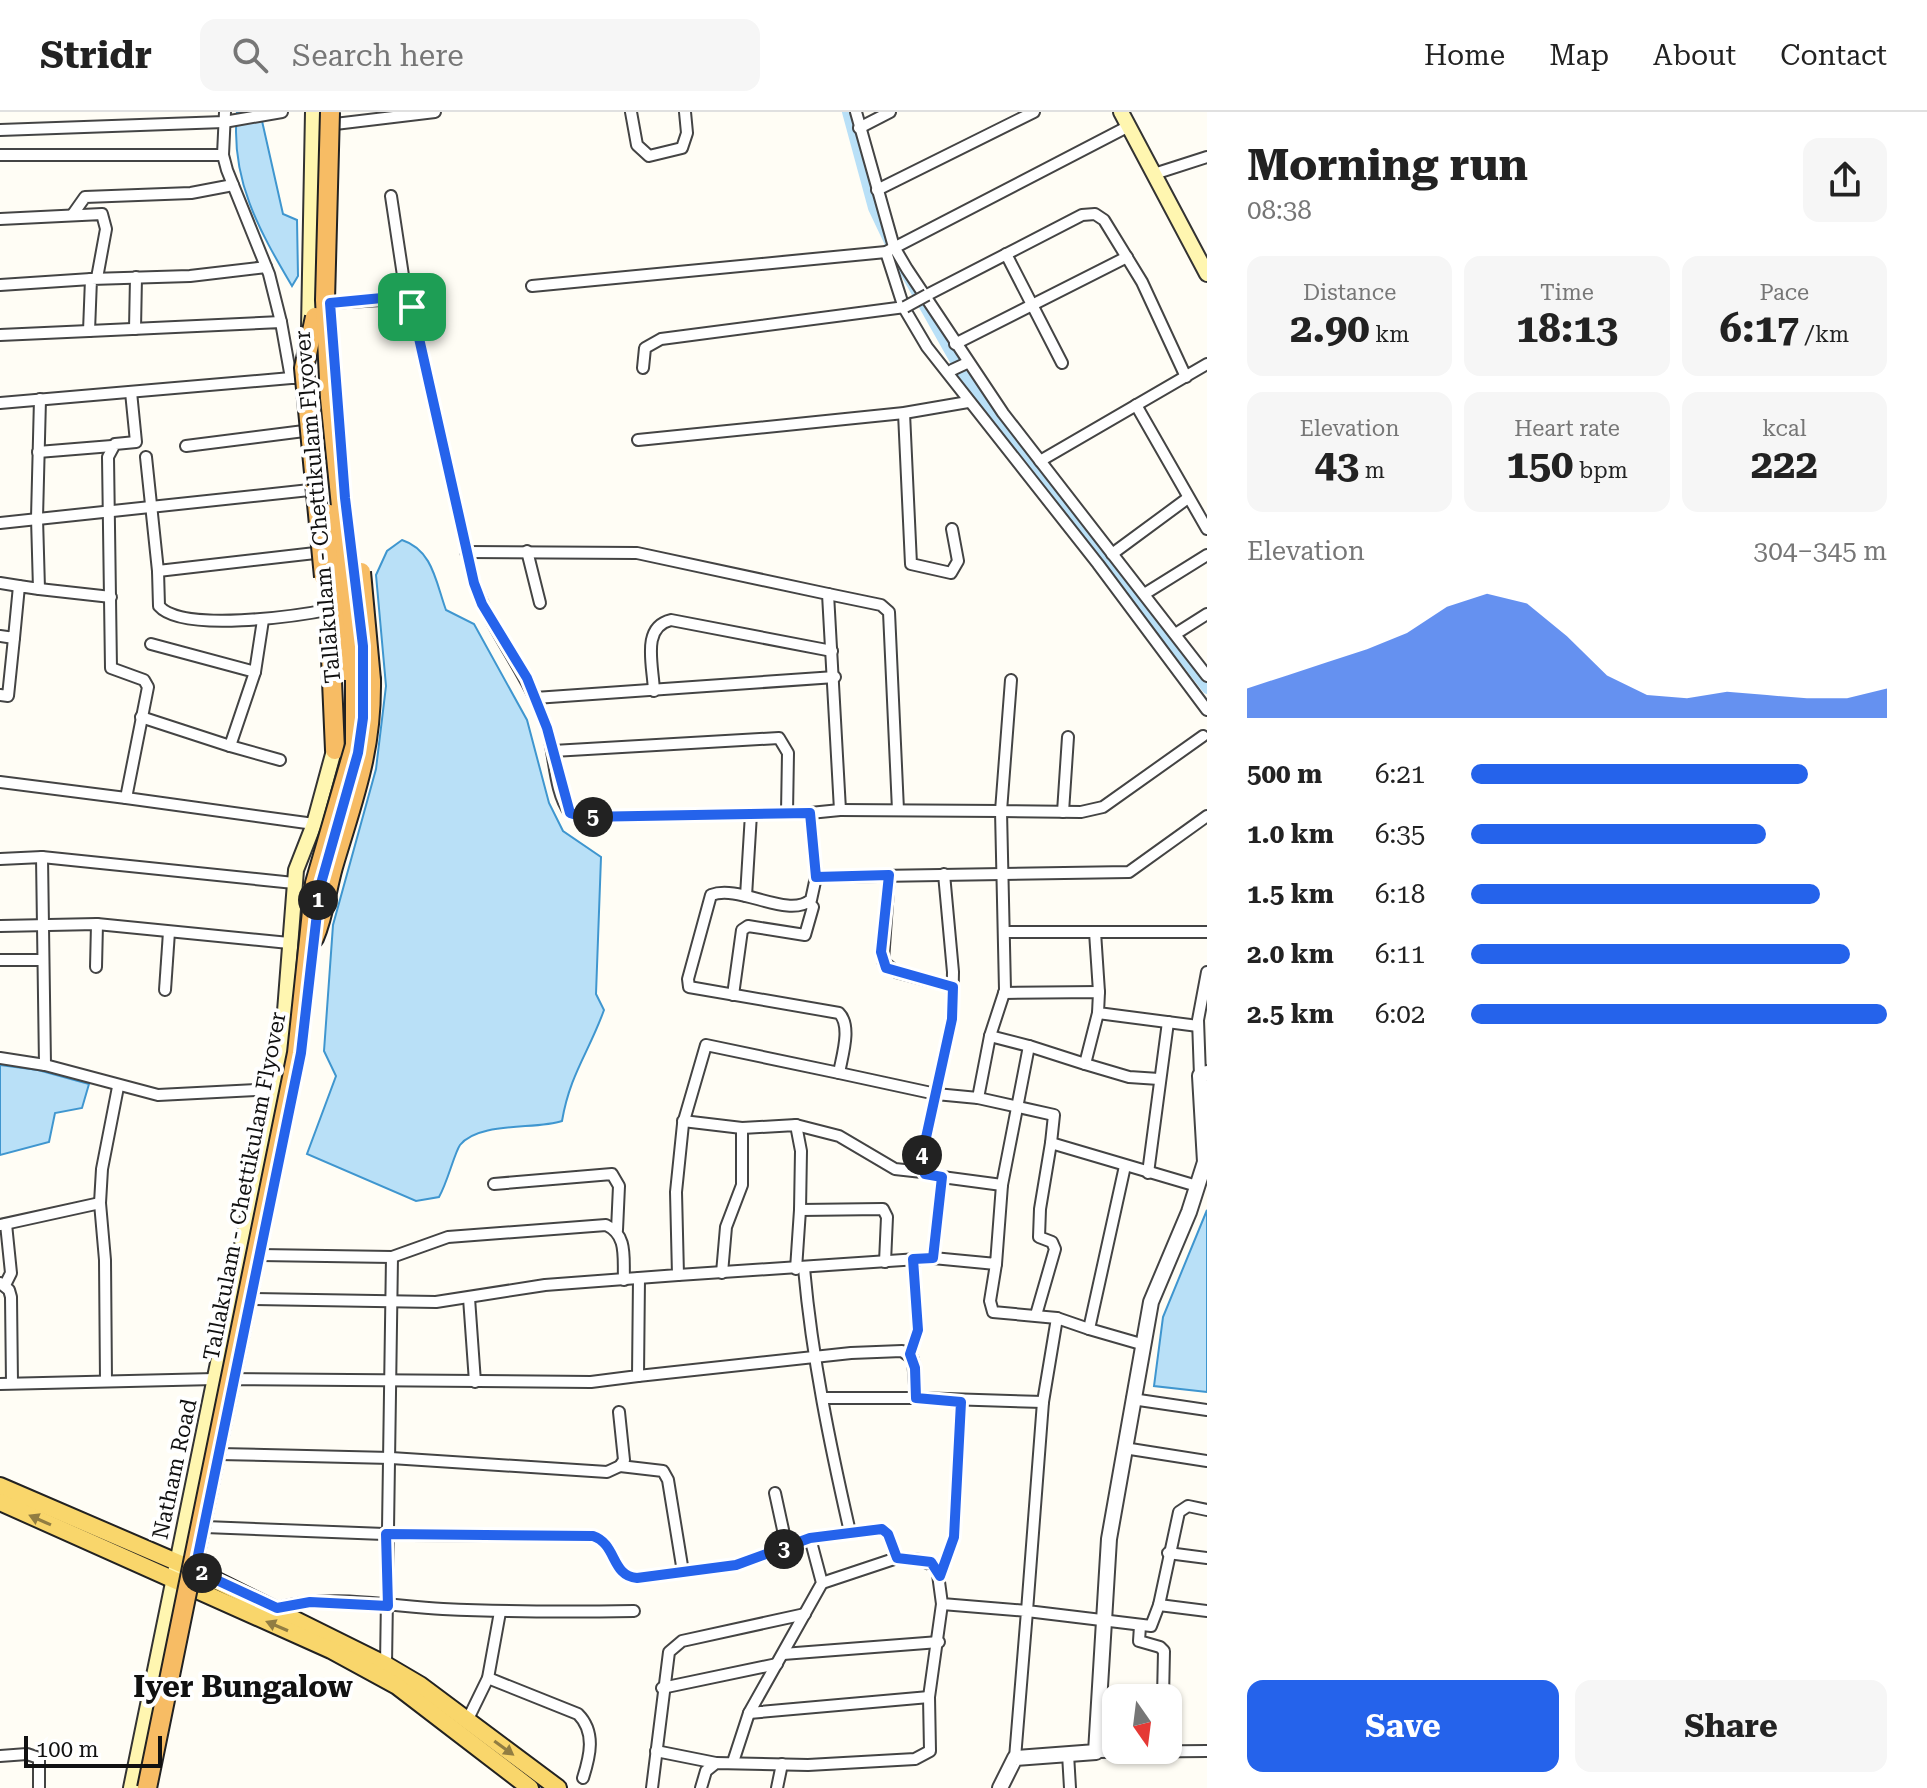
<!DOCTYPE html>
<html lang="en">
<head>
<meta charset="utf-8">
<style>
	:root { --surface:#fff; --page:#f6f6f6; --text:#222; --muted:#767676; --line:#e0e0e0; --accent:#2563eb }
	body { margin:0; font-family:"Roboto Serif",serif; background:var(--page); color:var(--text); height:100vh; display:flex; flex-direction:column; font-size:30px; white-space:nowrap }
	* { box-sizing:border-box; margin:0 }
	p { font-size:26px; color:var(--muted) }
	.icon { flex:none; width:44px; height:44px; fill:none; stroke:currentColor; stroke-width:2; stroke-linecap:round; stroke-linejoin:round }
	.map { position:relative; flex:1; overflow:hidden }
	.sheet { display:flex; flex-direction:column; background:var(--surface); width:720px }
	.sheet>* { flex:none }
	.needle { width:52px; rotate:166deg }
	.tools { position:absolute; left:1102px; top:1572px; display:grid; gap:16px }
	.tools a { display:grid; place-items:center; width:80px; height:80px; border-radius:16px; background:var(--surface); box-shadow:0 2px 6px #0004; font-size:40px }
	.scale { position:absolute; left:24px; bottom:20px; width:138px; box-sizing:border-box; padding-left:8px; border:4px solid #111; border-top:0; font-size:22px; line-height:28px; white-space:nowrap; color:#111; -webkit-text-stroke:6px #fff; paint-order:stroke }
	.pin { position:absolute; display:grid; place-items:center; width:68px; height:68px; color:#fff; margin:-34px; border-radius:16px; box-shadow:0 4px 12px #0006 }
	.km { position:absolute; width:40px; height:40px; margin:-20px; border-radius:50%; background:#222; color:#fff; font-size:22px; line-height:40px; text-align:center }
	.round { display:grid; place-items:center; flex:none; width:84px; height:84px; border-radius:16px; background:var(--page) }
	.headline { display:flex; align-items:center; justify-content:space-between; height:136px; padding:0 40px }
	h1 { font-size:44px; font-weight:700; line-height:60px }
	.stats { display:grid; grid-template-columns:repeat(3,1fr); gap:12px; height:136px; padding:8px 40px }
	.stats div { display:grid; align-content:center; border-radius:16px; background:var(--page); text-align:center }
	.stats b { font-size:40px; font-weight:700 }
	.stats small { font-size:22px; font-weight:400 }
	.stats p { font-size:22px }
	.chart { height:224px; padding:16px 40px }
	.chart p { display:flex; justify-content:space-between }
	.chart svg { width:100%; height:144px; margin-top:8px; fill:var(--accent); opacity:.7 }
	.action { display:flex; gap:16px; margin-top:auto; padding:16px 40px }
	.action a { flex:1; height:92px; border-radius:16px; background:var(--accent); color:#fff; font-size:32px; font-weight:700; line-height:92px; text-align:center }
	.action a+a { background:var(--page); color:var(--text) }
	ul { padding:0 40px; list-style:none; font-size:26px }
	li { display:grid; grid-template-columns:128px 96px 1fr; align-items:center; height:60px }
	li i { height:20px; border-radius:10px; background:var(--accent) }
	header { display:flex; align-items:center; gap:48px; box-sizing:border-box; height:112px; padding:0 40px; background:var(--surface); border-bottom:2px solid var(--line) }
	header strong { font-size:38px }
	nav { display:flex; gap:44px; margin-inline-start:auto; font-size:28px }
	.search { width:560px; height:72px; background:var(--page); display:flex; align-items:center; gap:20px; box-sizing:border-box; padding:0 28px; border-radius:16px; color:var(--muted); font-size:30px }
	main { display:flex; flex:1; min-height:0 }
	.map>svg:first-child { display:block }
	.water { fill:#b9e0f7; stroke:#3f96cf; stroke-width:2 }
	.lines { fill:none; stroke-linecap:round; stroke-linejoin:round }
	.canal { stroke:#b9e0f7; stroke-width:10 }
	.minor-casing { stroke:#444; stroke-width:14 }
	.tertiary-casing { stroke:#444; stroke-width:18 }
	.secondary-casing { stroke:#333; stroke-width:18 }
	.primary-casing { stroke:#222; stroke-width:20 }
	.trunk-casing { stroke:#222; stroke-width:22 }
	.minor { stroke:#fff; stroke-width:10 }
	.tertiary { stroke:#fff; stroke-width:14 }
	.secondary { stroke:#fff6b0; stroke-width:14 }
	.primary { stroke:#f9d66b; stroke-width:16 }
	.trunk { stroke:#f7bc64; stroke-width:18 }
	.minor-bridge-casing { stroke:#444; stroke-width:14; stroke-linecap:butt }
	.trunk-bridge-casing { stroke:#222; stroke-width:22; stroke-linecap:butt }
	.minor-bridge { stroke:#fff; stroke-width:10 }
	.trunk-bridge { stroke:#f7bc64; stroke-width:18 }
	.oneway { fill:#917d42 }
	.route-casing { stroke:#fff; stroke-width:16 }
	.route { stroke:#2563eb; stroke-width:10 }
	.labels { text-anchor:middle; stroke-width:8; stroke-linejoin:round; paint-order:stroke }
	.street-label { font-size:22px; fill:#111; stroke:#fff }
	.district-label { font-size:30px; font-weight:bold; fill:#111; stroke:#fff }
</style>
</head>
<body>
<header>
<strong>Stridr</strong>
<div class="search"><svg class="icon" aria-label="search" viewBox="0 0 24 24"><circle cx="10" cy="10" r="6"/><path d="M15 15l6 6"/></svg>Search here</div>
<nav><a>Home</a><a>Map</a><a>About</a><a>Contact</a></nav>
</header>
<main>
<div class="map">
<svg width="1207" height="1676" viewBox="0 0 1207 1676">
	<rect width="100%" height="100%" fill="#fffdf5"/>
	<g class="water">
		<path d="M237,0h23l23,102 14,6 1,56 -6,10c-33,-56 -62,-107 -55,-174z"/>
		<path d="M402,428c31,10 34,43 44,70l28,14 53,96 22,83 14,28 38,26 -5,137 8,16c-15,42 -34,64 -42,111 -25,9 -83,0 -102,24 -6,9 -12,36 -21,52l-23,4 -109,-47 29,-78 -12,-25 9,-126 43,-156 10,-83 -10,-111 11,-24z"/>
		<polygon points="0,953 38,958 89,972 82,996 55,1001 49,1030 0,1043"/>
		<polygon points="1207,1098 1207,1280 1154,1274 1163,1205"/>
	</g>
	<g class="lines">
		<g class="canal">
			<polyline points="847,0 873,96 891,134"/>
			<polyline points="898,148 960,258 1207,577"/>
			<polyline points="494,1637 542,1676"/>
		</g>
		<defs>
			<g id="minor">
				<polyline points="225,0 223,43 227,58 269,162 281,210"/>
				<polyline points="631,0 637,33 649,44 682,36 687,21 685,0"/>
				<polyline points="856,0 894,135 907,157 1003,301 1207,564"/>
				<polyline points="335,12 435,0"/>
				<polyline points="859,16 890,0"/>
				<polyline points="0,18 224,10 282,0"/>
				<polyline points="0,43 223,43"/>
				<polyline points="1154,62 1207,45"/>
				<polyline points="877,78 1034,0"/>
				<polyline points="391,84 407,190"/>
				<polyline points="73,102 85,85 191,81 233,73"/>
				<polyline points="0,107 102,102 106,117 97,166"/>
				<polyline points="886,140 904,196 927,235 1098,452 1207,598"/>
				<polyline points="1006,142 1062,251"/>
				<polyline points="266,155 190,164 91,167 89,219 281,210 291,266 307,266"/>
				<polyline points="0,173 91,167"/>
				<polyline points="532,174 886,140 1129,14"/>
				<polyline points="927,183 1082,103 1095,102 1104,108 1142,170 1186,265"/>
				<polyline points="135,217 136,165"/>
				<polyline points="0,223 89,219"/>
				<polyline points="955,232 1127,145"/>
				<polyline points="643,256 645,236 661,227 905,195"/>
				<polyline points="952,258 967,251"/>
				<polyline points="131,280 136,330 115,332 108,345 111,556 144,568 148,575 126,686 314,712"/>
				<polyline points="0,291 291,266"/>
				<polyline points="1136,293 1207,417"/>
				<polyline points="904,301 911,452 951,461 958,449 952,417"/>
				<polyline points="638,328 904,301 968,290"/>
				<polyline points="186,334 312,318"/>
				<polyline points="38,340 112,334"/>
				<polyline points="146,345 158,459 324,440"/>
				<polyline points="1040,349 1207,252"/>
				<polyline points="0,411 319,377"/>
				<polyline points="527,439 540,491"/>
				<polyline points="466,440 637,441 828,482 840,698 810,701"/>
				<polyline points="1112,442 1188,386"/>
				<path d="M158,459l1,35c23,27 139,10 173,3"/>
				<polyline points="0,471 19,474"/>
				<polyline points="39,477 111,485"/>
				<polyline points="1146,481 1207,443"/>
				<polyline points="828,482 881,493 889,500 898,698"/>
				<polyline points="1177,521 1207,502"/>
				<polyline points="0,524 14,526 19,474 39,477 37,406 40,287"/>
				<polyline points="255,560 263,508"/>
				<polyline points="1011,568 1001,699 1081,700 1103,695 1203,624"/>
				<path d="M654,579c-1,-26 -13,-64 17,-71l161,31"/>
				<polyline points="0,583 8,584 14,526"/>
				<polyline points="535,586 835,565"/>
				<polyline points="141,605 230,634 255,560 151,532"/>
				<polyline points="230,634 280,648"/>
				<polyline points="553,639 779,626 788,641 787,701"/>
				<polyline points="0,670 126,686"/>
				<polyline points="840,698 1001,699 1005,878 990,924 978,986 1054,1003 1051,1031 1197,1074"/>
				<polyline points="1063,700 1068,625"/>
				<polyline points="42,745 294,771"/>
				<polyline points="0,747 42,745 45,953 158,983 277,977"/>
				<polyline points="889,763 883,849 896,860 953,875"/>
				<polyline points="816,765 1129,760 1207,704"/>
				<polyline points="746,784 751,702"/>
				<polyline points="0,814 97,812 289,831"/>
				<polyline points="1004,820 1207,820"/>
				<polyline points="1095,820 1099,880"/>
				<polyline points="0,848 43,848"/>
				<polyline points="96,855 97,812"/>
				<polyline points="165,878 169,820"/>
				<polyline points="1004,881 1099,880 1098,901 1198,914"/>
				<polyline points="733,883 742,818 748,814 805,823 813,795 808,790"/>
				<polyline points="990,924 1029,934"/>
				<polyline points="0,946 45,953"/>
				<polyline points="1085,952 1129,965 1159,967"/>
				<polyline points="839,961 936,982 978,986"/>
				<polyline points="1200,964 1198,908 1207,860"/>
				<polyline points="683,1009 742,1016 796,1013 801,1039 800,1098 883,1097 887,1105 885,1150"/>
				<polyline points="796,1013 839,1024 895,1057 922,1060"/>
				<polyline points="1125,1054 1089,1217 1141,1232"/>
				<polyline points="1148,1061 1168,910"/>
				<polyline points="942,1065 1002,1073"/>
				<polyline points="494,1072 612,1062 619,1074 617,1118"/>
				<polyline points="0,1113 100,1091"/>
				<polyline points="260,1143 392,1145"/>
				<polyline points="933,1146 996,1152 1002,1073 1029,934 1085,952 1098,901"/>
				<polyline points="996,1152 990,1189 993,1200 1057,1206"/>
				<path d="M804,1156c8,90 26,177 46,264"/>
				<polyline points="796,1157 800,1098"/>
				<polyline points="722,1161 726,1115 742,1073 742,1016"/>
				<polyline points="678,1163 933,1146 942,1065 925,1062 920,1053 952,907 953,860 944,762"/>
				<polyline points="0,1171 9,1178 11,1185 12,1271"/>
				<polyline points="5,1173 11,1161 6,1112"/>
				<polyline points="469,1186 475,1270"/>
				<path d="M251,1187l185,3 109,-17 133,-10 -2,-83 7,-68 23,-79 133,28c3,-17 13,-47 0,-60l-150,-26 -1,-8 23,-84c29,-11 76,24 100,5l5,-23 -6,-64 -227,4 -13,-4c-16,-21 -15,-59 -23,-85 -17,-52 -54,-94 -73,-145l-62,-276 -14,-8 -68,4"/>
				<polyline points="1036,1203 1055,1137 1052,1130 1039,1125 1040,1097 1051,1031"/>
				<polyline points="1089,1217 1057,1206 1043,1290 1027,1499 1151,1514 1159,1493 1179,1400 1188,1394 1207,1398"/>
				<polyline points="910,1242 918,1218 913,1147"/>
				<polyline points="638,1264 851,1241 902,1239 913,1247 916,1286 1043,1290"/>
				<polyline points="106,1269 105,1148 100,1091 102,1057 118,975"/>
				<polyline points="0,1272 215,1267 591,1270 638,1264 639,1166"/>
				<polyline points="824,1286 916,1286"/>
				<polyline points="1132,1287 1207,1298"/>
				<polyline points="1124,1336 1207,1349"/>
				<polyline points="219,1342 391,1346 607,1360 620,1354 624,1348 619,1300"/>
				<polyline points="620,1354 663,1359 668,1368 683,1460"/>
				<polyline points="775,1381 787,1436"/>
				<path d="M205,1415l205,8 183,1c25,8 18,40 44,42l99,-13 74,-27 72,-9 6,5 9,24 23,2 17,7 5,37 85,7 -12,147"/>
				<polyline points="810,1426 822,1471 749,1601 929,1585"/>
				<polyline points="1168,1441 1207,1446"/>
				<polyline points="940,1464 954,1425 961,1290"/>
				<polyline points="822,1471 897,1446"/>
				<polyline points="1159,1493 1207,1499"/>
				<path d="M277,1496c53,-14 111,-2 166,1 64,3 127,3 191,2"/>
				<polyline points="1140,1514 1139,1529 1160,1535 1164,1539 1163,1586"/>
				<polyline points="783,1542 939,1530"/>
				<path d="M386,1553l6,-408 56,-20 158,-12c22,10 17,33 18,55"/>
				<path d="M488,1566l90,36c18,18 12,42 5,64"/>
				<polyline points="662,1576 777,1552"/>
				<polyline points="467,1609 488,1566 500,1500"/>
				<polyline points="656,1639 716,1651"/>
				<polyline points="1096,1640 1207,1639"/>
				<polyline points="1068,1642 1070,1676"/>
				<polyline points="0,1644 27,1642 39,1646 39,1676"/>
				<polyline points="733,1650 749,1601"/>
				<polyline points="652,1676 669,1540 682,1529 805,1502"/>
				<polyline points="701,1676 706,1659 716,1651 808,1653 915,1647 930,1639 929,1585 942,1492"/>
				<polyline points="777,1676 782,1652"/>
			</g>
			<polyline id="tertiary" points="1000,1676 1015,1646 1096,1640 1109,1427 1151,1190 1189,1100 1205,1050 1200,964 1207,961"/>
			<g id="secondary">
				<polyline points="1121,0 1207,162"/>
				<polyline points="309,216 313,0"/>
				<polyline points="131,1676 282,938 296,758 314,712 336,631"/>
			</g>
			<g id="primary">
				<polyline points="0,1374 195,1458 386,1553 420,1573 558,1676"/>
				<polyline points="0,1390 331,1538 397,1574 530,1676"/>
			</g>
			<g id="trunk">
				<polyline points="330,523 335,638"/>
				<path d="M314,826c10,-23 12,-46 19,-71 20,-68 39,-114 38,-187"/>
			</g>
		</defs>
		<use href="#minor" class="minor-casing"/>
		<use href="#tertiary" class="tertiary-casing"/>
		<use href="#secondary" class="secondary-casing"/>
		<use href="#primary" class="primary-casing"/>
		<use href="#trunk" class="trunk-casing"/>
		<use href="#minor" class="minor"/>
		<use href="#tertiary" class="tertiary"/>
		<use href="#secondary" class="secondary"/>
		<use href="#primary" class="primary"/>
		<use href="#trunk" class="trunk"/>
		<defs>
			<polyline id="minor-bridge" points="905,195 927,183"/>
			<g id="trunk-bridge">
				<polyline points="315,205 304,256 324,465"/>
				<polyline points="330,402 345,559"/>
				<polyline points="361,460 371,568"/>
				<polyline points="147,1676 297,941 315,771 355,633 355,532 330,286 325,188 330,0"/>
			</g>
		</defs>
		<use href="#minor-bridge" class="minor-bridge-casing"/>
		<use href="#trunk-bridge" class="trunk-bridge-casing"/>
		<use href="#minor-bridge" class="minor-bridge"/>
		<use href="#trunk-bridge" class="trunk-bridge"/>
	</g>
	<defs><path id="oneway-solid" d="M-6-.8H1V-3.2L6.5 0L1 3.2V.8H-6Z" transform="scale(2)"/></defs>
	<g class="oneway">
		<use href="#oneway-solid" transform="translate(40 1408) rotate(-156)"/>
		<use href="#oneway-solid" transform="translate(277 1514) rotate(-157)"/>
		<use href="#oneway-solid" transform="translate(504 1636) rotate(36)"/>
	</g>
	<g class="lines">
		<defs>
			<path id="route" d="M382,186l16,1 14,8 62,276 8,21 45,74 20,50 23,85 13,4 227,-4 6,64 73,-2 -8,77 5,16 67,19 -1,32 -32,146 5,9 17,3 -9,81 -20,1 5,71 -8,24 5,14 1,30 45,4 -7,135 -14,39 -9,-14 -34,-4 -9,-24 -6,-5 -72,9 -74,27 -99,13c-26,-2 -20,-34 -44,-42l-207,-2 2,72 -78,-4 -33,6 -82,-38 106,-517 19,-166 38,-134 5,-35v-72l-18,-148 -15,-195z"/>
		</defs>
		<use href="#route" class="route-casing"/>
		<use href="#route" class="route"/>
	</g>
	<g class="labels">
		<g class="street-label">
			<text transform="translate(317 395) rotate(-95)" y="8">Tallakulam - Chettikulam Flyover</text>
			<text transform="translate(244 1074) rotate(-79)" y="8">Tallakulam - Chettikulam Flyover</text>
			<text transform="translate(174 1357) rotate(-78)" y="8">Natham Road</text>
		</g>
		<g class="district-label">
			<text x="243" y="1585">Iyer Bungalow</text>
		</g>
	</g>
</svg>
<div class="tools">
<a><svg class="needle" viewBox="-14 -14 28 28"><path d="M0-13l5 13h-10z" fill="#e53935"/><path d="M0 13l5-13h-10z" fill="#767676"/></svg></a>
</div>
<div class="scale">100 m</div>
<div class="pin" style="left:412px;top:195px;background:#1e9e55"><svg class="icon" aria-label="arrive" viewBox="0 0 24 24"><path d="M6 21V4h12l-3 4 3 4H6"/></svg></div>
<b class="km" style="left:318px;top:788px">1</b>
<b class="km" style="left:202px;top:1461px">2</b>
<b class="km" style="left:784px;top:1437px">3</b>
<b class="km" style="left:922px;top:1043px">4</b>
<b class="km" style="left:593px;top:705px">5</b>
</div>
<section class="sheet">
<div class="headline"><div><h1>Morning run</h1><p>08:38</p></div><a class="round"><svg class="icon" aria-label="share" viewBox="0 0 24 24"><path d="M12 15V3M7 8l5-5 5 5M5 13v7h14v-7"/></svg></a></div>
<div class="stats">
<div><p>Distance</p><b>2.90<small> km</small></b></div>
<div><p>Time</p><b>18:13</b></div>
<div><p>Pace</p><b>6:17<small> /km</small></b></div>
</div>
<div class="stats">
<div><p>Elevation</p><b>43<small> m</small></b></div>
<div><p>Heart rate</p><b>150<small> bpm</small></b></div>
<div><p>kcal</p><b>222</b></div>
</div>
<div class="chart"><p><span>Elevation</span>304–345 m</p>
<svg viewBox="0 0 160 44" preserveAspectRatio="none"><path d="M0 44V35L10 31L20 27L30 23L40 18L50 10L60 6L70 9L80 19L90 31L100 37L110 38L120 36L130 37L140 38L150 38L160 35V44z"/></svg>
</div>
<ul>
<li><b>500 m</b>6:21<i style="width:81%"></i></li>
<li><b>1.0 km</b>6:35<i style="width:71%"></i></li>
<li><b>1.5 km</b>6:18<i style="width:84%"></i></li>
<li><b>2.0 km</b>6:11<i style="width:91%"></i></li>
<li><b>2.5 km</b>6:02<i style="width:100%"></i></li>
</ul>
<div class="action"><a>Save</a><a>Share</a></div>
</section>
</main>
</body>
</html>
